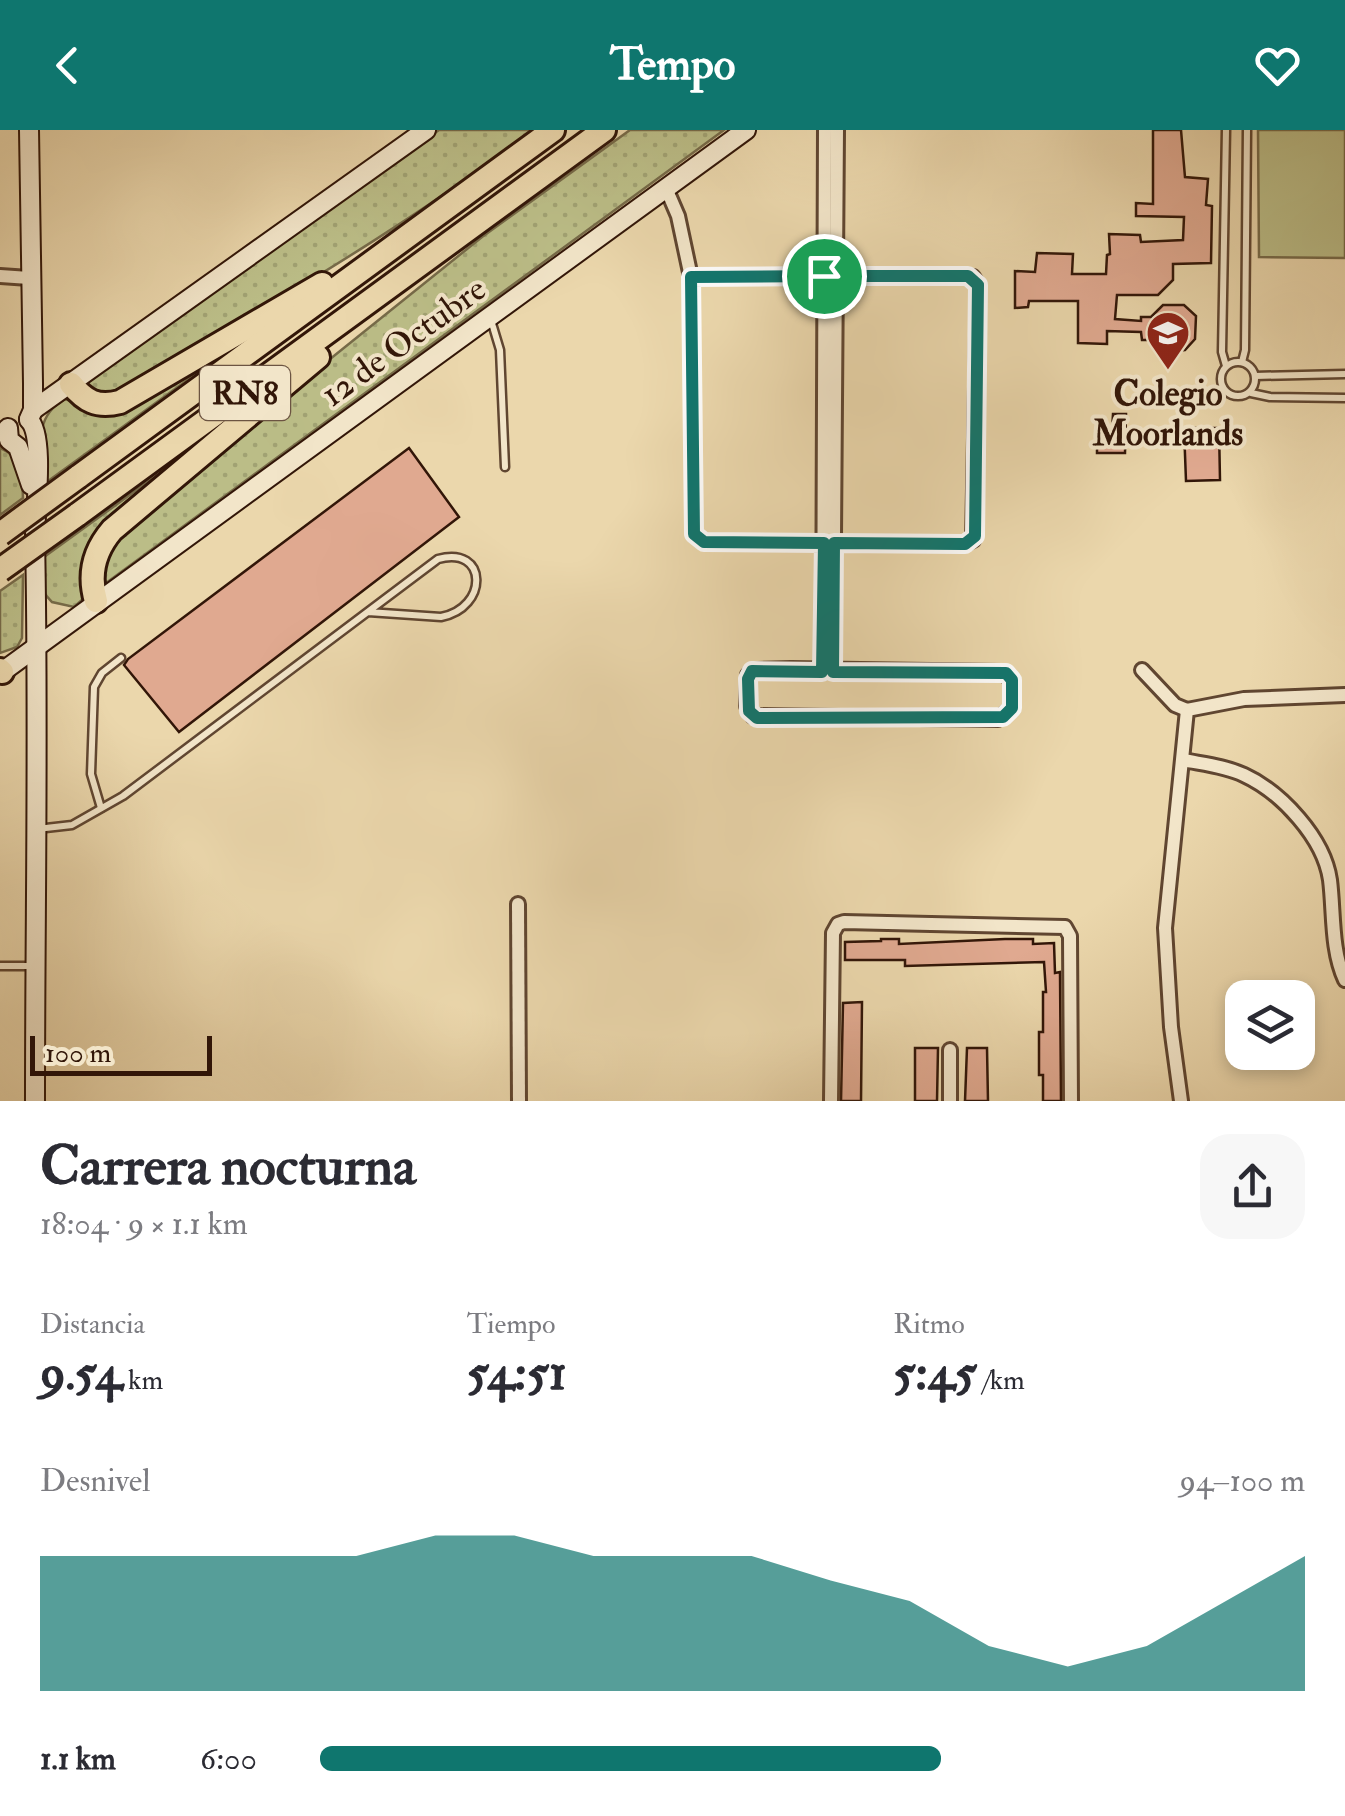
<!DOCTYPE html>
<html lang="es">
<head>
<meta charset="utf-8">
<style>
	:root { --surface:#fff; --page:#f7f7f7; --text:#2b2b33; --muted:#7c7c81; --accent:#0f766e }
	body { margin:0; font-family:"IM FELL Double Pica",serif; background:var(--page); color:var(--text); height:100vh; display:flex; flex-direction:column; font-size:38px; white-space:nowrap }
	* { box-sizing:border-box; margin:0 }
	p { font-size:32px; color:var(--muted) }
	.icon { flex:none; width:55px; height:55px; fill:none; stroke:currentColor; stroke-width:2; stroke-linecap:round; stroke-linejoin:round }
	.map { position:relative; height:971px; overflow:hidden }
	.sheet { display:flex; flex-direction:column; background:var(--surface); flex:1 }
	.sheet>* { flex:none }
	.fabs { position:absolute; left:1225px; top:850px; display:grid; gap:20px }
	.fabs a { display:grid; place-items:center; width:90px; height:90px; border-radius:20px; background:var(--surface); box-shadow:0 5px 15px #0003; font-size:50px }
	.scale { position:absolute; left:30px; bottom:25px; width:182px; box-sizing:border-box; padding-left:10px; border:5px solid #321608; border-top:0; font-size:28px; line-height:35px; white-space:nowrap; color:#321608; -webkit-text-stroke:8px #f2e5c9; paint-order:stroke }
	.pin { position:absolute; display:grid; place-items:center; width:85px; height:85px; color:#fff; margin:-42px; border:5px solid #fff; border-radius:50%; box-shadow:0 2px 10px #0007 }
	.round { display:grid; place-items:center; flex:none; width:105px; height:105px; border-radius:30px; background:var(--page) }
	.overview { display:flex; align-items:center; justify-content:space-between; height:170px; padding:0 40px }
	h1 { font-size:55px; font-weight:700; line-height:75px }
	.stats { display:grid; grid-template-columns:repeat(3,1fr); gap:15px; height:170px; padding:10px 40px }
	.stats div { display:grid; align-content:center }
	.stats b { font-size:50px; font-weight:700 }
	.stats small { font-size:28px; font-weight:400 }
	.stats p { font-size:28px }
	.chart { height:280px; padding:20px 40px }
	.chart p { display:flex; justify-content:space-between }
	.chart svg { width:100%; height:180px; margin-top:10px; fill:var(--accent); opacity:.7 }
	ul { padding:0 40px; list-style:none; font-size:32px }
	li { display:grid; grid-template-columns:160px 120px 1fr; align-items:center; height:75px }
	li i { height:25px; border-radius:12px; background:var(--accent) }
	header { display:flex; justify-content:space-between; align-items:center; height:130px; padding:0 40px; background:var(--accent); color:#fff; font-size:45px; font-weight:700 }
	.map>svg:first-child { display:block }
	.grass { fill:url(#grass-dots); stroke:#766a48; stroke-width:2.5 }
	.garden { fill:#bbbd87; stroke:#766a48; stroke-width:2.5 }
	.building { fill:#e0a990; stroke:#321608; stroke-width:2.5 }
	.lines { fill:none; stroke-linecap:round; stroke-linejoin:round }
	.lane-casing { stroke:#604631; stroke-width:11 }
	.street-casing { stroke:#604631; stroke-width:18 }
	.secondary-casing { stroke:#321608; stroke-width:22 }
	.highway-casing { stroke:#321608; stroke-width:28 }
	.lane { stroke:#f2e5c9; stroke-width:6 }
	.street { stroke:#f2e5c9; stroke-width:12 }
	.secondary { stroke:#f2e5c9; stroke-width:18 }
	.highway { stroke:#ebd7ac; stroke-width:22 }
	.highway-bridge-casing { stroke:#321608; stroke-width:28; stroke-linecap:butt }
	.highway-bridge { stroke:#ebd7ac; stroke-width:22 }
	.route-casing { stroke:#fff; stroke-width:20 }
	.route { stroke:#0f766e; stroke-width:12 }
	.labels { text-anchor:middle; stroke-width:8; stroke-linejoin:round; paint-order:stroke }
	.shield { fill:#f2e5c9; stroke:#6c5442; stroke-width:2.5 }
	.shield-label { font-size:32px; font-weight:bold; fill:#321608 }
	.street-label { font-size:35px; fill:#321608; stroke:#f2e5c9 }
	.poi-label { font-size:35px; font-weight:bold; fill:#321608; stroke:#f2e5c9 }
</style>
</head>
<body>
<header><svg class="icon" aria-label="back" viewBox="0 0 24 24"><path d="M15 5l-7 7 7 7"/></svg>Tempo<svg class="icon" aria-label="heart" viewBox="0 0 24 24"><path d="M12 20l-8-8c-3-5 5-10 8-4 3-6 11-1 8 4z"/></svg></header>
<div class="map">
<svg width="1345" height="971" viewBox="0 0 1345 971">
	<defs>
		<pattern id="grass-dots" width="8" height="8" patternUnits="userSpaceOnUse" patternTransform="scale(2.5)"><rect width="8" height="8" fill="#bbbd87"/><path d="M2 2h.1M6 6h.1" fill="none" stroke="#a1a273" stroke-width="1.8" stroke-linecap="round"/></pattern>
	</defs>
	<rect width="100%" height="100%" fill="#ebd7ac"/>
	<filter id="stains"><feTurbulence type="fractalNoise" baseFrequency=".002" numOctaves="4"/><feColorMatrix values="0 0 0 0 .2 0 0 0 0 .09 0 0 0 0 .02 0 0 0 .5 -.17"/></filter>
	<radialGradient id="worn" r=".72"><stop offset=".6" stop-color="#630" stop-opacity="0"/><stop offset="1" stop-color="#630" stop-opacity=".3"/></radialGradient>
	<g class="grass">
		<path d="M439,0h95c-129,98 -272,179 -411,264l-26,5 -12,-15 5,-8z"/>
		<polygon points="630,0 724,0 102,456 103,421 147,376 482,107"/>
		<path d="M248,206l-204,148c-2,-33 -13,-66 21,-85l22,7z"/>
		<polygon points="247,280 113,392 83,469 74,477 52,472 43,462 44,427"/>
		<path d="M0,318c23,10 22,28 23,50l-23,17z"/>
		<polygon points="23,445 22,508 17,517 0,523 0,461"/>
	</g>
	<polygon class="garden" points="1258,0 1345,0 1345,128 1259,127"/>
	<g class="building">
		<polygon points="1153,0 1181,0 1185,47 1208,49 1206,75 1212,76 1211,133 1173,134 1173,150 1158,165 1117,165 1115,189 1141,191 1141,187 1151,187 1163,175 1184,175 1196,186 1195,209 1185,220 1163,222 1151,210 1142,210 1141,202 1107,201 1107,214 1078,213 1078,171 1029,171 1028,177 1015,178 1015,141 1035,142 1037,123 1073,124 1072,144 1106,144 1107,125 1110,124 1109,104 1140,105 1141,112 1183,110 1184,87 1136,86 1136,73 1153,74"/>
		<polygon points="1113,284 1126,284 1125,323 1097,323 1097,302 1112,301"/>
		<polygon points="1184,298 1219,298 1220,350 1186,351"/>
		<polygon points="409,318 459,387 179,602 124,535 128,529"/>
		<polygon points="881,809 899,809 899,814 1005,809 1033,809 1033,814 1054,813 1055,843 1060,842 1061,971 1043,971 1043,945 1039,945 1039,902 1043,902 1043,862 1046,862 1044,832 905,836 905,830 845,830 845,812 881,811"/>
		<polygon points="862,872 861,971 841,971 843,873"/>
		<polygon points="915,918 938,918 937,971 915,971"/>
		<polygon points="967,918 987,918 988,971 965,971"/>
	</g>
	<g class="lines">
		<defs>
			<g id="lane">
				<polyline points="1226,0 1222,222 1226,236"/>
				<polyline points="491,190 500,220 505,337"/>
				<circle cx="1238" cy="249" r="17"/>
				<polyline points="1242,232 1245,220 1247,0"/>
				<polyline points="1255,246 1345,244"/>
				<polyline points="1251,263 1270,267 1345,268"/>
				<polyline points="101,678 91,644 94,557 102,543 121,528"/>
				<path d="M37,699l35,-4 51,-29 315,-237c50,-14 51,49 3,58l-73,-5"/>
				<polyline points="0,836 34,836"/>
			</g>
			<g id="street">
				<polyline points="666,58 678,86 691,147 694,404 704,412 965,414 973,410 978,155 973,147 691,147"/>
				<polyline points="0,146 29,148"/>
				<polygon points="791,539 1001,542 1012,550 1012,578 998,589 753,586 747,576 748,545 758,540"/>
				<polyline points="1142,540 1175,575 1187,580"/>
				<polyline points="823,542 825,0"/>
				<polyline points="833,542 837,0"/>
				<path d="M1183,630c20,4 42,6 61,15 37,17 80,63 86,105 4,32 1,70 15,100"/>
				<polyline points="518,774 519,971"/>
				<polyline points="950,920 950,971"/>
				<polyline points="831,971 833,803 838,794 844,792 1065,797 1070,806 1071,971"/>
				<polyline points="1181,971 1171,897 1165,798 1187,580 1244,569 1345,565"/>
			</g>
			<g id="secondary">
				<polyline points="33,280 426,0"/>
				<polyline points="29,289 33,280 33,253 29,0"/>
				<path d="M29,290c16,15 6,92 6,118 4,188 0,375 0,563"/>
				<polyline points="8,298 9,310 18,317 31,355"/>
				<polyline points="2,542 746,0"/>
			</g>
			<g id="highway">
				<path d="M71,254c14,17 26,24 49,18l202,-118"/>
				<polyline points="78,347 553,0"/>
				<polyline points="77,385 604,0"/>
				<path d="M96,471c-8,-27 -2,-50 16,-71l206,-173"/>
				<polyline points="0,540 2,542"/>
			</g>
		</defs>
		<use href="#lane" class="lane-casing"/>
		<use href="#street" class="street-casing"/>
		<use href="#secondary" class="secondary-casing"/>
		<use href="#highway" class="highway-casing"/>
		<use href="#lane" class="lane"/>
		<use href="#street" class="street"/>
		<use href="#secondary" class="secondary"/>
		<use href="#highway" class="highway"/>
		<defs>
			<g id="highway-bridge">
				<polyline points="0,404 78,347"/>
				<polyline points="0,440 77,385"/>
			</g>
		</defs>
		<use href="#highway-bridge" class="highway-bridge-casing"/>
		<use href="#highway-bridge" class="highway-bridge"/>
	</g>
	<g class="lines">
		<defs>
			<polygon id="route" points="824,146 968,146 978,155 975,406 965,414 834,413 833,542 1006,543 1012,550 1012,578 1003,587 757,588 749,581 748,549 752,541 822,542 824,413 704,412 694,404 691,147"/>
		</defs>
		<use href="#route" class="route-casing"/>
		<use href="#route" class="route"/>
	</g>
	<defs>
		<symbol id="school-pin" viewBox="-11 -11 22 30"><path d="M0 17L-7.5 6A9.5 9.5 0 1 1 7.5 6Z" fill="#8f2418" stroke="#f2e5c9"/><path d="M0-5L7-2L0 1L-7-2ZM-4 1L0 2.5L4 1V4Q0 6-4 4Z" fill="#fff"/></symbol>
	</defs>
	<g fill-rule="evenodd">
		<use href="#school-pin" x="1143" y="178" width="50" height="68"/>
	</g>
	<g class="labels">
		<rect class="shield" x="200" y="236" width="90" height="54" rx="8"/>
		<g class="shield-label">
			<text x="245" y="274">RN8</text>
		</g>
		<g class="street-label">
			<text transform="translate(403 211) rotate(-36)" y="12">12 de Octubre</text>
		</g>
		<g class="poi-label">
			<text x="1168" y="275">Colegio<tspan x="1168" dy="40">Moorlands</tspan></text>
		</g>
	</g>
	<rect width="100%" height="100%" filter="url(#stains)"/>
	<rect width="100%" height="100%" fill="url(#worn)"/>
</svg>
<div class="fabs">
<a><svg class="icon" aria-label="layers" viewBox="0 0 24 24"><path d="M12 4l9 5-9 5-9-5zM3 14l9 5 9-5"/></svg></a>
</div>
<div class="scale">100 m</div>
<div class="pin" style="left:824px;top:146px;background:#1e9e55"><svg class="icon" aria-label="arrive" viewBox="0 0 24 24"><path d="M6 21V4h12l-3 4 3 4H6"/></svg></div>
</div>
<section class="sheet">
<div class="overview"><div><h1>Carrera nocturna</h1><p>18:04 · 9 × 1.1 km</p></div><a class="round"><svg class="icon" aria-label="share" viewBox="0 0 24 24"><path d="M12 15V3M7 8l5-5 5 5M5 13v7h14v-7"/></svg></a></div>
<div class="stats">
<div><p>Distancia</p><b>9.54<small> km</small></b></div>
<div><p>Tiempo</p><b>54:51</b></div>
<div><p>Ritmo</p><b>5:45<small> /km</small></b></div>
</div>
<div class="chart"><p><span>Desnivel</span>94–100 m</p>
<svg viewBox="0 0 160 44" preserveAspectRatio="none"><path d="M0 44V11L10 11L20 11L30 11L40 11L50 6L60 6L70 11L80 11L90 11L100 17L110 22L120 33L130 38L140 33L150 22L160 11V44z"/></svg>
</div>
<ul>
<li><b>1.1 km</b>6:00<i style="width:63%"></i></li>
</ul>
</section>
</body>
</html>
